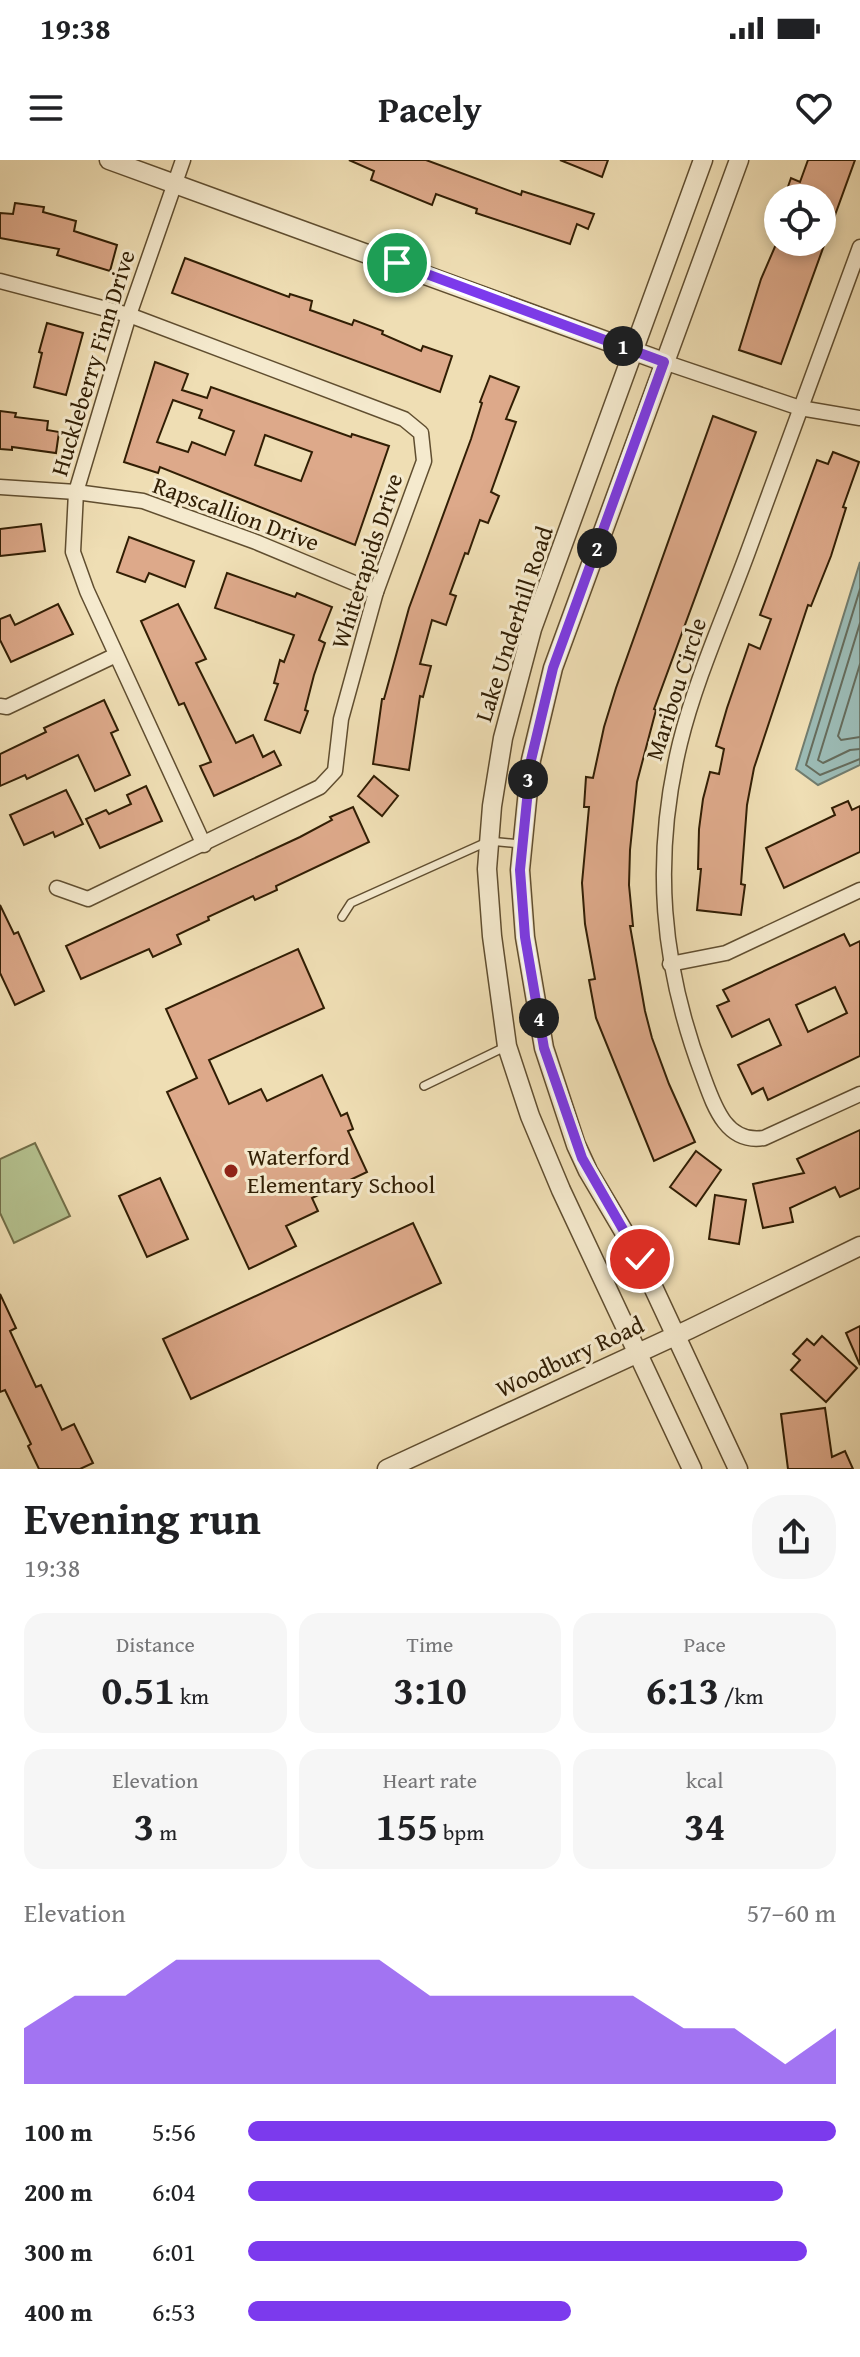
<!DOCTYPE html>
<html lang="en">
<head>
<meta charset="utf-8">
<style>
	:root { --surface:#fff; --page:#f6f6f6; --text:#202124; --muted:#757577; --accent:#7c3aed }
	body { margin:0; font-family:"Gentium Book Plus",serif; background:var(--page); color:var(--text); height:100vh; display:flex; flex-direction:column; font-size:30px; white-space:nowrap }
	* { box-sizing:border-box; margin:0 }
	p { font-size:26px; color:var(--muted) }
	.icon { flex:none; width:44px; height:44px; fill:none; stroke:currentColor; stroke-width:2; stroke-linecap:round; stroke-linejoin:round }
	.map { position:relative; height:1309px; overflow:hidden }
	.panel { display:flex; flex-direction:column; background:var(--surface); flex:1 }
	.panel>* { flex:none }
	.controls { position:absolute; left:764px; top:24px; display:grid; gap:16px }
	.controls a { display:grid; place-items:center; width:72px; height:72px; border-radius:50%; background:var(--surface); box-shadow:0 4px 12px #0003; font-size:40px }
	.pin { position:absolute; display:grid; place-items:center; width:68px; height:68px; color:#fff; margin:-34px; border:4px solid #fff; border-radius:50%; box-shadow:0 2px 8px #0007 }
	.km { position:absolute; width:40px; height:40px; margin:-20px; border-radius:50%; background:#222; color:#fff; font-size:22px; line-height:40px; text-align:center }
	.round { display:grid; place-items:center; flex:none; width:84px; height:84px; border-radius:32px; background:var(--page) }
	.summary { display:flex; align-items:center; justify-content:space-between; height:136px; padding:0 24px }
	h1 { font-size:44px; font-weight:800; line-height:60px }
	.metrics { display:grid; grid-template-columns:repeat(3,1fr); gap:12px; height:136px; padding:8px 24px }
	.metrics div { display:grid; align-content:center; border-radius:20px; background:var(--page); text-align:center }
	.metrics b { font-size:40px; font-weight:800 }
	.metrics small { font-size:22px; font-weight:400 }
	.metrics p { font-size:22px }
	.chart { height:224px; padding:16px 24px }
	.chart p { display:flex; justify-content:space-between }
	.chart svg { width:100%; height:144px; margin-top:8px; fill:var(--accent); opacity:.7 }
	ul { padding:0 24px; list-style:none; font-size:26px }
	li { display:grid; grid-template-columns:128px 96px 1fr; align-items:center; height:60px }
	li i { height:20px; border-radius:10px; background:var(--accent) }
	.status { display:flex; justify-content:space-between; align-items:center; height:56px; padding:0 40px; background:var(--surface); direction:ltr }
	.status svg { height:22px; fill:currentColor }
	header { display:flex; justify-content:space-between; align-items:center; height:104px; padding:0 24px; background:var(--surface); font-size:36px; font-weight:800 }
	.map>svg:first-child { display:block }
	.green { fill:#b5c290; stroke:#73704a; stroke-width:2 }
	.water { fill:#9cbbb5; stroke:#717c6e; stroke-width:2 }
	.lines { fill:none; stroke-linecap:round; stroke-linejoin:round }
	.shore { stroke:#666c5c; stroke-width:2 }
	.building { fill:#dda98a; stroke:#311e04; stroke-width:2; fill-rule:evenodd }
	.service-casing { stroke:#604e30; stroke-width:10 }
	.minor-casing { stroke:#604e30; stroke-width:17 }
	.tertiary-casing { stroke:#604e30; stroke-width:21 }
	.service { stroke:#f5eace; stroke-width:7 }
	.minor { stroke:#f5eace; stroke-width:14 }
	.tertiary { stroke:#f5eace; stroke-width:18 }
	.route-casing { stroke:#fff; stroke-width:16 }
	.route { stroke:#7c3aed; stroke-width:10 }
	.poi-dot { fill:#8f2418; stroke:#f5eace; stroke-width:3 }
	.labels { text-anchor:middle; stroke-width:6; stroke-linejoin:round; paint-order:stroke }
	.street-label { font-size:24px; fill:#311e04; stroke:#f5eace }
	.poi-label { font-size:24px; fill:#311e04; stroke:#f5eace; text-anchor:start }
</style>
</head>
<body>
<div class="status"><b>19:38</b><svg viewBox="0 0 49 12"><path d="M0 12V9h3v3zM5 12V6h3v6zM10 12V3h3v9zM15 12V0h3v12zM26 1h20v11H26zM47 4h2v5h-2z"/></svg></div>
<header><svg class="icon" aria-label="menu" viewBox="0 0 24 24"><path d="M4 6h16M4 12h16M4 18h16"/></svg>Pacely<svg class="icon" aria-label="heart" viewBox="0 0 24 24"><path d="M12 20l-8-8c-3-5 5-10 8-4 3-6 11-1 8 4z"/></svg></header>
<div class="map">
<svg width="860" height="1309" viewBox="0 0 860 1309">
	<rect width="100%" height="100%" fill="#efdeb4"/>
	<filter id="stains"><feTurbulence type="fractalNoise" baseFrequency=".0025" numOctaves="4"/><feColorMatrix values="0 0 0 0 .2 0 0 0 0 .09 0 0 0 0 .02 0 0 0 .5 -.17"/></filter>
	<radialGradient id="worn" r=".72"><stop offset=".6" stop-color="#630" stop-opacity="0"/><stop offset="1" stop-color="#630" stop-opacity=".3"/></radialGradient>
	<polygon class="green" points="35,983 70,1056 14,1083 0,1053 0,999"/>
	<polygon class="water" points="860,402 860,605 818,625 796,609"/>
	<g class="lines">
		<g class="shore">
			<polyline points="860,429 806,605 820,615 860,599"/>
			<polyline points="860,463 818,600 823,603 850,590 860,589"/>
			<polyline points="860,504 838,576 841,580 860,577"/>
		</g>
	</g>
	<g class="building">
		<polygon points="349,0 426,0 521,35 522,31 594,54 588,69 577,64 570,84 476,53 477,49 436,34 432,45 371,20 374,11"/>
		<polygon points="560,0 608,0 602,17"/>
		<polygon points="808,0 855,0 781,204 739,190 761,119 777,82 822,82 822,38 784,38 791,18 800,22"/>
		<polygon points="15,43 44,47 43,52 76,61 74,71 117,85 110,111 57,95 59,89 0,78 0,53 13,54"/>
		<polygon points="185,98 289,137 290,134 312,141 310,150 352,165 354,160 383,171 382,174 421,191 423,186 452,196 440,232 172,133"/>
		<polygon points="47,163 83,173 66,235 34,227 42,193 39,192"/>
		<path d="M155,202l33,12 -6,16 25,8 4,-11 140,50 1,-3 37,12 -34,99 -195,-78 -2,6 -34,-11zM173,240l29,10 -3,8 35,13 -9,24 -33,-13 -4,10 -31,-10zM265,275l47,17 -11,29 -46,-16z"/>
		<polygon points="490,216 519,227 506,259 516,262 491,332 499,336 488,363 480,360 468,394 465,393 450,434 456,436 446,465 432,460 420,504 431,506 423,537 420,536 409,610 373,604 382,539 384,539 409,448 471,279 482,243 480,242"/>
		<polygon points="0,251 16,253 15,257 48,261 47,270 59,272 56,293 12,287 12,290 0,289"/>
		<polygon points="713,256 756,272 654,549 656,550 637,622 630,690 629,725 633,766 630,766 645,851 652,878 669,924 695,982 654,1001 596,858 589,820 595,819 585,764 582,723 589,647 584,647 586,617 593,618 604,567 616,528"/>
		<polygon points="833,292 859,302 843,347 846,348 831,396 811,446 808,445 754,608 747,645 741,724 745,725 741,755 697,750 701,709 698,709 699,669 703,639 710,612 719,614 724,589 716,586 727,548 749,484 760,489 771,459 760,455 817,300 828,304"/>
		<polygon points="41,364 45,391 0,396 0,369"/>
		<polygon points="129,377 194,401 185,427 149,413 145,422 117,412"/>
		<polygon points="227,413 295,437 297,433 332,447 319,480 325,483 314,515 305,550 308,551 300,573 265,560 278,524 274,523 280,500 284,502 294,475 215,448"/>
		<polygon points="58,444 73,474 11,502 0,480 0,459 10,455 15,465"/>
		<polygon points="178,444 206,499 196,503 236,583 253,575 263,597 274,591 281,605 214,636 200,606 211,602 184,543 179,545 141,461"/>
		<polygon points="104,540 118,570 111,573 130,615 95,631 78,595 27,619 25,615 0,626 0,594 46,572 44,568"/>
		<polygon points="374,616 398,636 382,656 358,636"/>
		<polygon points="146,626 162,661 100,688 86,659 106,650 109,654 131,644 127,635"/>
		<polygon points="66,630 83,664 55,677 53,672 24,685 10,655"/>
		<polygon points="848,641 852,650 860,646 860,692 784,728 766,688 835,655 832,648"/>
		<polygon points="353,647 369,682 276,726 277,730 255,740 253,736 208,757 209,760 177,775 181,784 153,797 149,789 81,819 66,786 300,677 332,660 330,657"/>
		<polygon points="0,745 14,774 18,772 44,831 15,845 0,813"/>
		<path d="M844,774l6,12 10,-5v115l-92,44 -5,-12 -11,6 -14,-29 43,-20 -12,-26 -37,18 -15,-31 12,-5 -6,-11zM835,827l12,26 -39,19 -12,-27z"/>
		<polygon points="298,789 324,848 209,900 229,944 261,929 267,941 322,915 341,956 347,953 353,969 348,971 367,1012 312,1038 318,1051 286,1066 296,1086 249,1109 167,932 197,918 166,849"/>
		<polygon points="860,970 860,1028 840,1037 835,1027 790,1048 793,1062 763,1068 753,1024 804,1013 797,999"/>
		<polygon points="696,991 721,1010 696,1046 670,1027"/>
		<polygon points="160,1018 188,1079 147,1097 119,1036"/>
		<polygon points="715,1035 746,1040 739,1084 709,1079"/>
		<polygon points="413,1063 441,1123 191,1239 163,1179"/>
		<polygon points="0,1134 16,1168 10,1171 36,1227 41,1225 62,1270 74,1264 93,1303 80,1309 39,1309 28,1286 31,1284 5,1230 0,1232"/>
		<polygon points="860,1166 860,1205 846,1173"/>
		<polygon points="822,1176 857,1208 826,1242 791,1210 800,1200 793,1194 807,1179 814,1185"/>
		<polygon points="825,1248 832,1297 845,1291 853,1309 788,1309 781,1254"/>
	</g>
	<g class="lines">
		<defs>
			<g id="service">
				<polyline points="342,757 351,743 489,681 520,684"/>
				<polyline points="424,926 505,887"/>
			</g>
			<g id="minor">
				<polyline points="183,0 129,155 76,332 73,392 87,431 204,685"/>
				<path d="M860,87c-37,100 -74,201 -111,302 -23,63 -53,129 -69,194 -28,116 -19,222 23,333 11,30 23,68 61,62l96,-44"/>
				<polyline points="0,121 129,155 404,259 421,273 424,301 376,432 341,559 335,611 320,627 88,739 57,728"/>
				<polyline points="664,202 800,248 860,258"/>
				<polyline points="0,327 76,332 143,341 256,382 376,432"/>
				<polyline points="0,546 7,547 116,495"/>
				<polyline points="670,804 726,793 860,730"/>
			</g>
			<g id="tertiary">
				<polyline points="109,0 664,202"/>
				<polyline points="387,1309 690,1169 860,1086"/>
				<polyline points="692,1309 561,1030 530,956 507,886 492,776 487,709 492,646 503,578 532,469 703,0"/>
				<polyline points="738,1309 640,1099 588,1011 576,985 544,888 525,777 520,710 531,600 553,508 739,0"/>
			</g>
		</defs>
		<use href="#service" class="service-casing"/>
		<use href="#minor" class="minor-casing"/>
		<use href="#tertiary" class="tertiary-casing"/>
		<use href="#service" class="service"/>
		<use href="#minor" class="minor"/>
		<use href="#tertiary" class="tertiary"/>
	</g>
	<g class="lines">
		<defs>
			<polyline id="route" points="397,103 664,202 553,508 531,600 520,710 525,777 544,888 582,998 640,1099"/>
		</defs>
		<use href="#route" class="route-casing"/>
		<use href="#route" class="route"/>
	</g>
	<circle class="poi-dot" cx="231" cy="1011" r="8"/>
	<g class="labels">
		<g class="street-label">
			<text transform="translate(93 203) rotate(-73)" y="8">Huckleberry Finn Drive</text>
			<text transform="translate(236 354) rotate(20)" y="8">Rapscallion Drive</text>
			<text transform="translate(367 401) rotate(-72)" y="8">Whiterapids Drive</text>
			<text transform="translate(514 464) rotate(-72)" y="8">Lake Underhill Road</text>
			<text transform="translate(676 529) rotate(-72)" y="8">Maribou Circle</text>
			<text transform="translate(570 1197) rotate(-25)" y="8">Woodbury Road</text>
		</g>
		<g class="poi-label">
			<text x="247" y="1005">Waterford<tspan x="247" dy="28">Elementary School</tspan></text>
		</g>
	</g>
	<rect width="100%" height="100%" filter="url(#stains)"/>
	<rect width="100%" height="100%" fill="url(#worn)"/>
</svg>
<div class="controls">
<a><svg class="icon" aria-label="locate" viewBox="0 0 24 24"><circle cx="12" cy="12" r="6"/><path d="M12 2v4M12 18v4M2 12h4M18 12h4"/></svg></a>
</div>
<div class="pin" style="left:397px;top:103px;background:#1e9e55"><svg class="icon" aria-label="arrive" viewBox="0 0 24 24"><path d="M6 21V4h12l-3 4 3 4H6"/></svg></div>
<div class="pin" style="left:640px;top:1099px;background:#d93025"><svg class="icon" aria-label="check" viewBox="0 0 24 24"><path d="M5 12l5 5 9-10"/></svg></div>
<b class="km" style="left:623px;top:186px">1</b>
<b class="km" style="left:597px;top:388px">2</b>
<b class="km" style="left:528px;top:619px">3</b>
<b class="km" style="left:539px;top:858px">4</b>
</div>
<section class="panel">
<div class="summary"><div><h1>Evening run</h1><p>19:38</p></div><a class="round"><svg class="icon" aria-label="share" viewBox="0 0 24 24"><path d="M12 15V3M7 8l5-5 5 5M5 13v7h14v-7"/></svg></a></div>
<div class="metrics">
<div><p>Distance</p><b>0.51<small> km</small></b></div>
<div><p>Time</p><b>3:10</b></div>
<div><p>Pace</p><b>6:13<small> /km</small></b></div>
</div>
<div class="metrics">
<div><p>Elevation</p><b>3<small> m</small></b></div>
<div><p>Heart rate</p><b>155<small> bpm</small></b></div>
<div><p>kcal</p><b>34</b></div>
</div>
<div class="chart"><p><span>Elevation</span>57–60 m</p>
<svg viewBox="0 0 160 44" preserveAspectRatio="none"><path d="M0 44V27L10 17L20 17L30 6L40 6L50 6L60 6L70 6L80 17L90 17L100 17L110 17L120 17L130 27L140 27L150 38L160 27V44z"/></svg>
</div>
<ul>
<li><b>100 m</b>5:56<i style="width:100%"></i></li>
<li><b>200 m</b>6:04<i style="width:91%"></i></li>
<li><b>300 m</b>6:01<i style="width:95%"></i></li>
<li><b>400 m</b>6:53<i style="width:55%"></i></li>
</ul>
</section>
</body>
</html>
